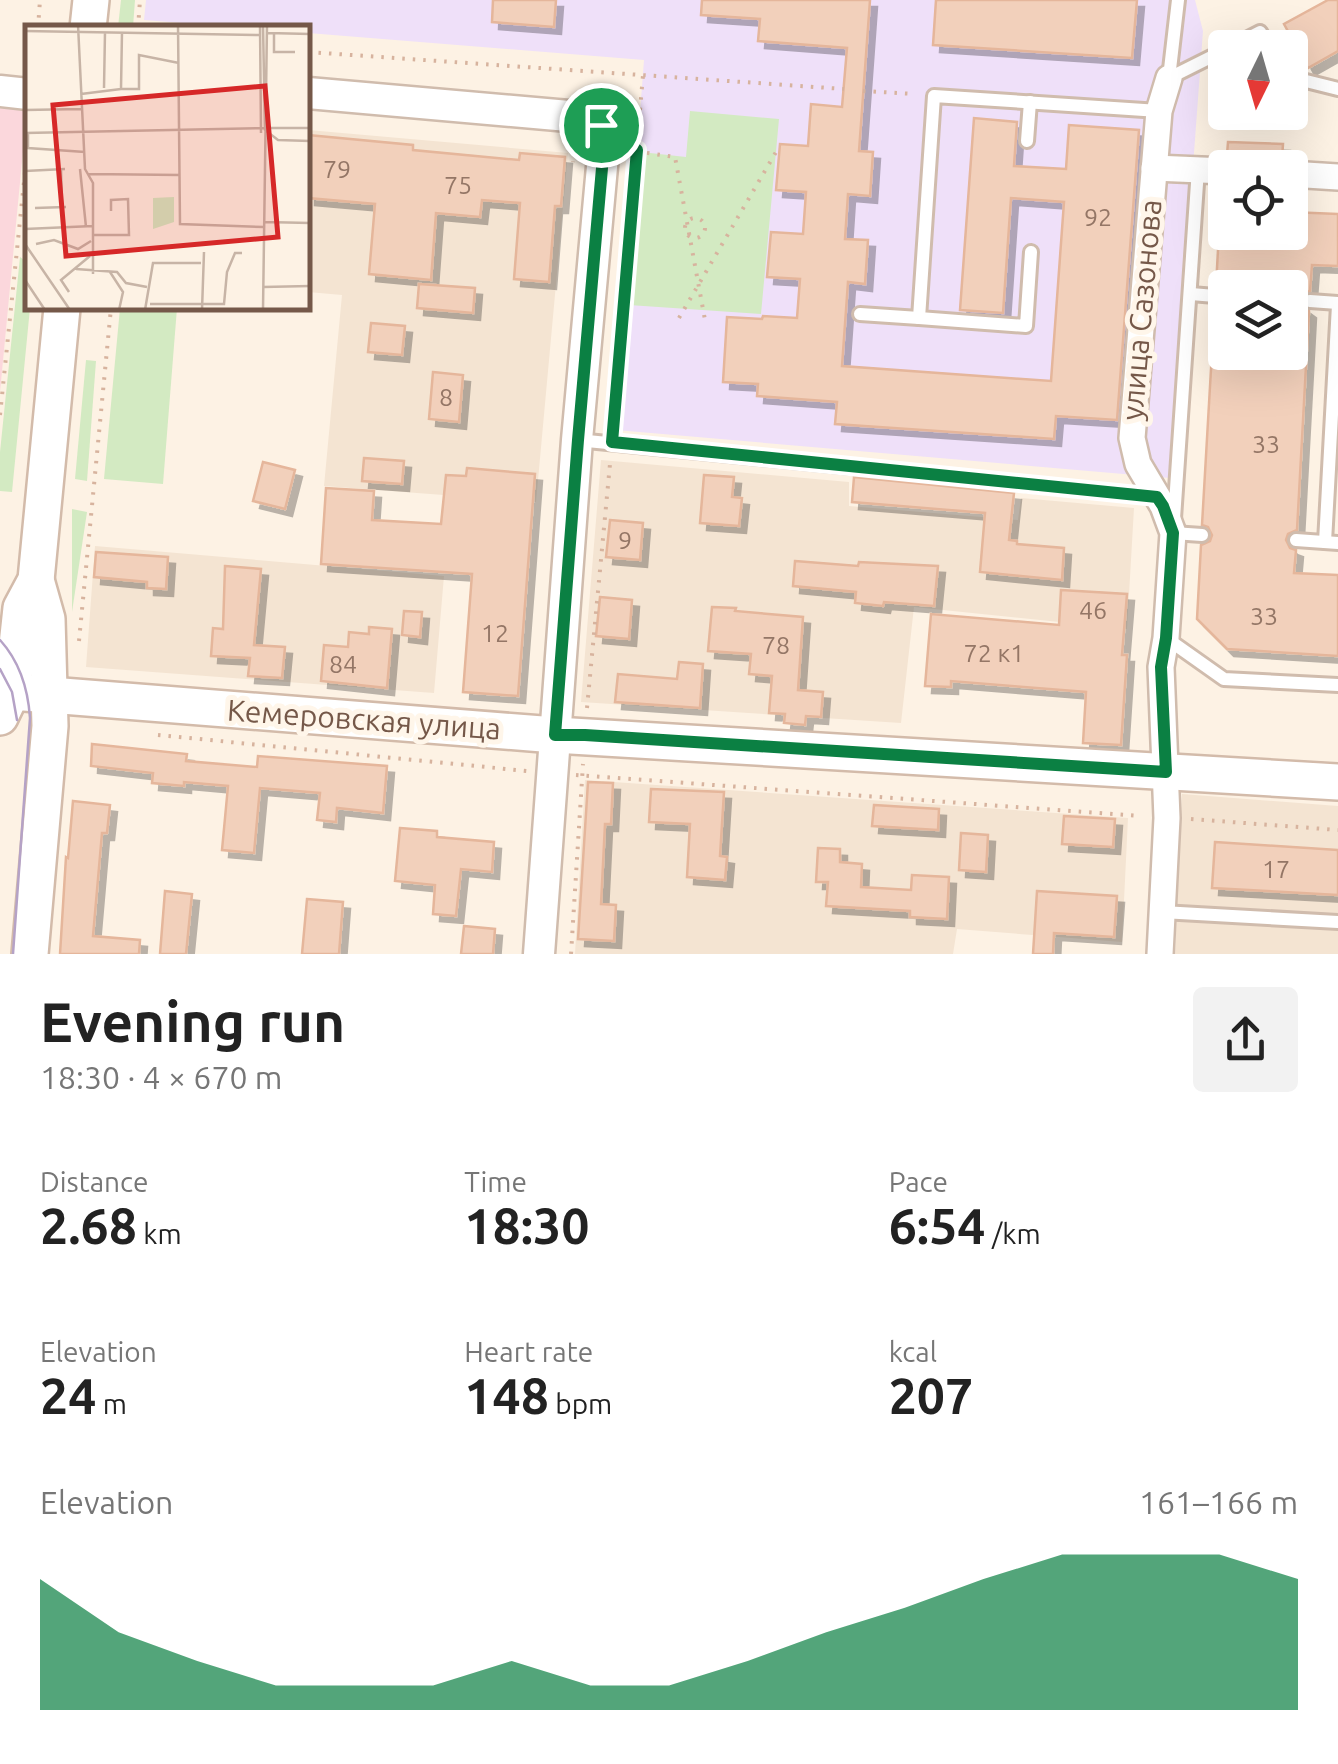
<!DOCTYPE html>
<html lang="en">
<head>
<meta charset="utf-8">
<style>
	:root { --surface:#fff; --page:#f2f2f2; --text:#222; --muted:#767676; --accent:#0b8043 }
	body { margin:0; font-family:Ubuntu,sans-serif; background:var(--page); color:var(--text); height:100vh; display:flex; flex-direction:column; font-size:38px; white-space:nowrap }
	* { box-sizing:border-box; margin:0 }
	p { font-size:32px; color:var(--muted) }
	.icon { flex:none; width:55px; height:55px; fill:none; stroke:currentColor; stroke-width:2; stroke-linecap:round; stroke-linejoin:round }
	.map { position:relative; height:954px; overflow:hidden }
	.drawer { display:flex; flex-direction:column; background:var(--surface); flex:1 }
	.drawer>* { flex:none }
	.needle { width:65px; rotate:185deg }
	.buttons { position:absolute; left:1208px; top:30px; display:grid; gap:20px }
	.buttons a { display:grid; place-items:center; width:100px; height:100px; border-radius:10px; background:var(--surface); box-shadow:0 10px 40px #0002; font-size:50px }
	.pin { position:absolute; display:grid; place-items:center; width:85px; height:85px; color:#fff; margin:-42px; border:5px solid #fff; border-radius:50%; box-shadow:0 2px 10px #0007 }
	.round { display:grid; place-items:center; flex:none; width:105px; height:105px; border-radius:10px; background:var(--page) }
	.headline { display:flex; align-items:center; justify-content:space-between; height:170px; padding:0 40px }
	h1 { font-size:55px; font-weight:700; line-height:75px }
	.stats { display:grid; grid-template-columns:repeat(3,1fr); gap:15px; height:170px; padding:10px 40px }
	.stats div { display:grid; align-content:center }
	.stats b { font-size:50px; font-weight:700 }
	.stats small { font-size:28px; font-weight:400 }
	.stats p { font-size:28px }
	.chart { height:280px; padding:20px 40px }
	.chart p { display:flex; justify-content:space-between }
	.chart svg { width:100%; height:180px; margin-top:10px; fill:var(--accent); opacity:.7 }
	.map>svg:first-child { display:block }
	.residential { fill:#f4e4d2 }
	.education { fill:#efe0f9 }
	.medical { fill:#fbd7dc }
	.grass { fill:#d3eac2 }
	.building { fill:#f2d0bb; stroke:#e5b69b; stroke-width:2.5; filter:url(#shadow) }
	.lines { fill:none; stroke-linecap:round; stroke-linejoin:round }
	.service-casing { stroke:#d0bcad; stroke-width:18 }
	.minor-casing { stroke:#d0bcad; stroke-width:30 }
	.tertiary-casing { stroke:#d0bcad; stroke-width:35 }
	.secondary-casing { stroke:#d3bbaa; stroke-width:40 }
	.path { stroke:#d7b39e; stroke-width:4; stroke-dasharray:2.5 8; stroke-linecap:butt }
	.service { stroke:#fff; stroke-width:12 }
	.minor { stroke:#fff; stroke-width:25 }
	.tertiary { stroke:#fff; stroke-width:30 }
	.secondary { stroke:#fff; stroke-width:35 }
	.tram { stroke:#b5a2c6; stroke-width:2.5 }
	.route-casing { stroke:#fff; stroke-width:20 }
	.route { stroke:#0b8043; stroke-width:12 }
	.labels { text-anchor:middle; stroke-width:10; stroke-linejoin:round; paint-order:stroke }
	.number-label { font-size:25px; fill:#947666 }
	.street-label { font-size:30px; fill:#755849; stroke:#fff6ea }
	.inset-road { fill:none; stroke:#c7b4a6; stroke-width:2.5 }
	.view { fill:#d62828; fill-opacity:0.15; stroke:#d62828; stroke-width:5 }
	.inset-edge { fill:none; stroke:#755849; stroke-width:5 }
</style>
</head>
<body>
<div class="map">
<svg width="1338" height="954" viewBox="0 0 1338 954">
	<defs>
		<filter id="shadow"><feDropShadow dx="7" dy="7" stdDeviation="0" flood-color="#0004"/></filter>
	</defs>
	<rect width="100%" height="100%" fill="#fdf2e4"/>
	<g class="residential">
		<polygon points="308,130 568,153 536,502 324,486 342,295 308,292"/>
		<polygon points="601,460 849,482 849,506 1018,520 1021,498 1134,508 1127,629 914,607 901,723 581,702"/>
		<polygon points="95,546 444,576 434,693 86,667"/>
		<polygon points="585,780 1128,818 1122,942 957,929 953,954 575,954"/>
		<polygon points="1182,794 1338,806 1338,954 1175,954"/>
	</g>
	<polygon class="education" points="146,0 1195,0 1203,31 1170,478 616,430 644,60 308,33 308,28 233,27 144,20"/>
	<polygon class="medical" points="0,106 27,109 0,392"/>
	<g class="grass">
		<polygon points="121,0 135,0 133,27 118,27"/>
		<polygon points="690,111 779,119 761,314 629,305 641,152 686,157"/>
		<polygon points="20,257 27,262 28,308 30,308 12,492 0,491 0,452"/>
		<polygon points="120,308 177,308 163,484 104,479"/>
		<polygon points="86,360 96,361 87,481 75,479"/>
		<polygon points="72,509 87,512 72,612"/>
	</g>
	<g class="building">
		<polygon points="493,0 556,0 554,27 492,22"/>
		<polygon points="702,0 870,0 859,151 873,152 870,196 848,194 845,239 868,240 865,284 848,282 842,366 1051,381 1064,202 1011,198 1003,313 960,310 974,118 1017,122 1014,166 1066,169 1069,125 1139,130 1117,420 1056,416 1054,439 835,424 837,402 757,396 758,384 723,382 727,317 762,319 763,316 797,318 800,279 767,277 771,232 803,234 806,192 776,190 780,144 808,146 811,104 842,107 847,48 758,41 760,19 701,15"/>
		<polygon points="936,0 1137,0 1132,58 933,45"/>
		<polygon points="1328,0 1338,0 1338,51 1308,68 1284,24"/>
		<polygon points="308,135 413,145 413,150 519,160 520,153 565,157 561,206 555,206 549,282 514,279 520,203 482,200 480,217 436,213 431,280 369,274 375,204 308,198"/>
		<polygon points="1228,142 1283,144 1282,160 1276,168 1240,166 1234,158 1227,155"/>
		<polygon points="1290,212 1338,214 1338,266 1312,265 1310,291 1305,293 1300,299 1302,306 1309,311 1297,530 1288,534 1286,540 1290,548 1296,550 1294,573 1338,575 1338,656 1227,649 1197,619 1201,545 1210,541 1212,535 1208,527 1202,525 1212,352 1290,352 1290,288 1216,286 1219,232 1290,232"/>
		<polygon points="419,284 475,288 473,313 417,308"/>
		<polygon points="371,323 405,326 402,355 368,352"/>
		<polygon points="433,372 463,375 459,422 429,419"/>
		<polygon points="364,458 404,461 402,484 362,481"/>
		<polygon points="263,462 295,470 285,509 253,501"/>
		<polygon points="467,468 535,474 518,696 463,692 472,574 321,564 326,488 374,491 372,520 441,524 446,475 466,476"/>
		<polygon points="704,475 734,477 732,497 742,498 739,526 700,523"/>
		<polygon points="854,477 1014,493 1009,540 1017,541 1017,544 1064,548 1062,580 980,572 985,513 852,502"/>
		<polygon points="610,520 643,523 640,560 606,557"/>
		<polygon points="96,552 168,557 166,589 147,588 147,582 94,577"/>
		<polygon points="795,561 858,566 859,562 938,566 934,606 884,602 883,606 855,603 856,592 793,586"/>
		<polygon points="225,566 261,569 254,645 285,647 282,678 248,676 250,658 211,656 213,628 223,629"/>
		<polygon points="1061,590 1127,594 1122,655 1127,655 1121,745 1083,743 1086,692 951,681 951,687 925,686 931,614 1059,625"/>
		<polygon points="600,597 632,600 629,639 596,636"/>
		<polygon points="712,607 736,608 735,611 803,617 798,690 823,692 821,717 806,716 805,725 784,723 785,714 769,713 772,676 749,674 751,654 708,651"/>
		<polygon points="404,611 422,612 420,637 402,635"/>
		<polygon points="369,627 392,629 387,688 321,681 324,645 348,647 349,632 369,634"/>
		<polygon points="679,662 703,664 700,708 615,702 618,674 677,679"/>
		<polygon points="92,744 187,754 186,761 257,767 258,756 387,766 383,813 337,808 336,822 317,820 320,793 260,788 254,853 222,850 228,786 184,782 184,786 152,783 153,773 91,766"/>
		<polygon points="588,782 613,783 611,824 605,824 601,904 616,905 614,941 578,939"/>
		<polygon points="651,789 724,792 720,856 727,857 725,880 687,877 690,824 649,822"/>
		<polygon points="73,801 110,805 107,833 102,833 93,936 140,940 139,954 60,954 66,857 68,858"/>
		<polygon points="874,805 939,809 938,830 872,826"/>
		<polygon points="1064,816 1115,819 1113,847 1062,844"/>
		<polygon points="400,828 437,831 437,837 494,842 492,872 461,869 456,916 433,914 435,885 395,881"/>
		<polygon points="961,833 988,835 986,872 959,870"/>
		<polygon points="1215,842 1338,850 1338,895 1212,888"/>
		<polygon points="818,848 840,849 840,862 862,864 861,887 911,890 912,875 949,877 947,919 910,917 910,911 826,906 828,882 816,882"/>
		<polygon points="165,891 192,894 186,954 160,954"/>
		<polygon points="1037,891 1117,896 1114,937 1054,933 1053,954 1033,954"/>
		<polygon points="307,899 343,902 339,954 302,954"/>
		<polygon points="464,926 495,929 493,954 461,954"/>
	</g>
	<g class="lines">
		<defs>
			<g id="service">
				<polyline points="1229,48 1260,32 1270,48"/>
				<polyline points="1290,77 1338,89"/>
				<polyline points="1169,78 1178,0"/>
				<polyline points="1169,78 1225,50"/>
				<polyline points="1027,141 1030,102"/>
				<polyline points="1198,169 1173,533 1202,535"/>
				<polyline points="1031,252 1026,326 919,318 934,96 1159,111"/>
				<polyline points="1191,294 1215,296"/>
				<polyline points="1310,301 1338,303"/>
				<polyline points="860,314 919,318"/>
				<polyline points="577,440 1157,497"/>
				<polyline points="1296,540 1338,543"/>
				<polyline points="1325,542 1338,305"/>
				<polyline points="1166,638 1224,679 1338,685"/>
				<polyline points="1162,912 1338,922"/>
			</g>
			<g id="minor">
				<polyline points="1154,168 1225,171"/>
				<polyline points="1290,174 1338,177"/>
				<polyline points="1160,954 1167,818 1161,667 1166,638 1173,533 1163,506 1138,464 1132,438 1159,111 1169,78"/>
			</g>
			<g id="tertiary">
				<polyline points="0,91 28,94"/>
				<polyline points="308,93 591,118 601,125 605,134 577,440 539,954"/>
			</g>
			<g id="secondary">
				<polyline points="88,28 91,0"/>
				<polyline points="12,692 555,735 1338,782"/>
				<polyline points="0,717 12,692 21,608 36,580 62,308"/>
				<polyline points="30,954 50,726 47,619 36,580"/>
			</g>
		</defs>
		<use href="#service" class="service-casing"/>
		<use href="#minor" class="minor-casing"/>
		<use href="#tertiary" class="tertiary-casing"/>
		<use href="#secondary" class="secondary-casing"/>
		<g class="path">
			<polyline points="38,28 40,0"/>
			<polyline points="138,28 140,0"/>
			<polyline points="308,52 844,89"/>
			<polyline points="863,91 915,94"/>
			<polyline points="569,142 574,150 573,162"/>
			<polyline points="637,150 641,152 675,157 705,320"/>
			<circle cx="695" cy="228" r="10"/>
			<polyline points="679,318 776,152"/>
			<polyline points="0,415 28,143"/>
			<polyline points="613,424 643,75"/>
			<polyline points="79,641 111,308"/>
			<polyline points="587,708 610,464"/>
			<polyline points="158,735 527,771"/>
			<polyline points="576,775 1140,816"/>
			<polyline points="1191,819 1338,830"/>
			<polyline points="571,954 583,764"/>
		</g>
		<use href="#service" class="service"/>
		<use href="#minor" class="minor"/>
		<use href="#tertiary" class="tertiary"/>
		<use href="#secondary" class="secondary"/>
		<g class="tram">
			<path d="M0,640c20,22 28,48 30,78l-17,236"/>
			<polyline points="0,669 12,692 17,720"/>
		</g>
	</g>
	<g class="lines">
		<defs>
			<polygon id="route" points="601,125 637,150 612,442 1157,497 1163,506 1173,533 1166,638 1161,667 1166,772 585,735 555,735 578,440 605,134"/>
		</defs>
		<use href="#route" class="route-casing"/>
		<use href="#route" class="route"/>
	</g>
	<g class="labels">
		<g class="number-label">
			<text x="337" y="178">79</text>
			<text x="458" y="194">75</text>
			<text x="1098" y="226">92</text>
			<text x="446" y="406">8</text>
			<text x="1266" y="453">33</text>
			<text x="625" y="549">9</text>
			<text x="1093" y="619">46</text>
			<text x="1264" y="625">33</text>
			<text x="495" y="642">12</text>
			<text x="776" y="654">78</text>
			<text x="994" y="662">72 к1</text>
			<text x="343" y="673">84</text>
			<text x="1276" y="878">17</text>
		</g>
		<g class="street-label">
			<text transform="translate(1142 310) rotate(-85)" y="10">улица Сазонова</text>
			<text transform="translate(364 720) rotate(4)" y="10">Кемеровская улица</text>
		</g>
	</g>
	<g transform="translate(25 25)">
		<rect width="285" height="285" fill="#fdf2e4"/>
		<path d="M149,172v25l-21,7v-31z" fill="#d3eac2"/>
		<path class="inset-road" d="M53,0l7,144 8,14v91M153,0l2,199 84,3M235,0l1,108M238,0l2,105 13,10 32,1M0,6l235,4M97,7l-1,57h18v-34l40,8M243,8l42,1M249,8v19h21M79,63l1,-56M56,69l40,-5M0,85l56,-1M241,103h44M3,107v16l57,4M0,108l241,-5M55,144l6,58M36,145l1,38M0,146l40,-2M63,149l92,1M10,183l31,-1M240,197l45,1M0,204l68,-3M68,210h36l-1,-36 -17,1v11M285,210v32M0,219l45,66M11,219l18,-4 24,9 13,-8M51,244l41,3 9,11 21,4M85,247l13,20 -4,18M0,255l20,30M238,262l47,-1M44,267l-8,-12 29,-24M125,279h74l3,-32 8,-19h7M120,285l8,-47h48M177,285l2,-58M238,285l4,-285"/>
		<path class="view" d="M240,61l13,151 -212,19 -13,-151z"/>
		<rect width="285" height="285" class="inset-edge"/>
	</g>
</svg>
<div class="buttons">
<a><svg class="needle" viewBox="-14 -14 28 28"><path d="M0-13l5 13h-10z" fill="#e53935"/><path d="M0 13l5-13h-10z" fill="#767676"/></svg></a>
<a><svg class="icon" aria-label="locate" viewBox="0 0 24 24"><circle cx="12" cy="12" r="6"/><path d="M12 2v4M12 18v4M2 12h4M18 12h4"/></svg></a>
<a><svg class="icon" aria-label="layers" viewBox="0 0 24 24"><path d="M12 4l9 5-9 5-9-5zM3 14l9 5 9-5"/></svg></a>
</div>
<div class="pin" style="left:601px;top:125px;background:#1e9e55"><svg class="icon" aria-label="arrive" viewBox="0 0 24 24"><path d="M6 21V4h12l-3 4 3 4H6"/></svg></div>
</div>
<section class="drawer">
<div class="headline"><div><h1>Evening run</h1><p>18:30 · 4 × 670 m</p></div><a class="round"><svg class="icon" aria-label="share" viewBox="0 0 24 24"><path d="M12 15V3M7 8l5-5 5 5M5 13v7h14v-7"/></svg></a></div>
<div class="stats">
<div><p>Distance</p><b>2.68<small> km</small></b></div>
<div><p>Time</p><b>18:30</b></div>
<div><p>Pace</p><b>6:54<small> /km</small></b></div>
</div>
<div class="stats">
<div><p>Elevation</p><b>24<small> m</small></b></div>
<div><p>Heart rate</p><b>148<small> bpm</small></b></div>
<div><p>kcal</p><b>207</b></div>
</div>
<div class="chart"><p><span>Elevation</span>161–166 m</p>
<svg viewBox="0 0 160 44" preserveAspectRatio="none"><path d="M0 44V12L10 25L20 32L30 38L40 38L50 38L60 32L70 38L80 38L90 32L100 25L110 19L120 12L130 6L140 6L150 6L160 12V44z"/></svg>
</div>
</section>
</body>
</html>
